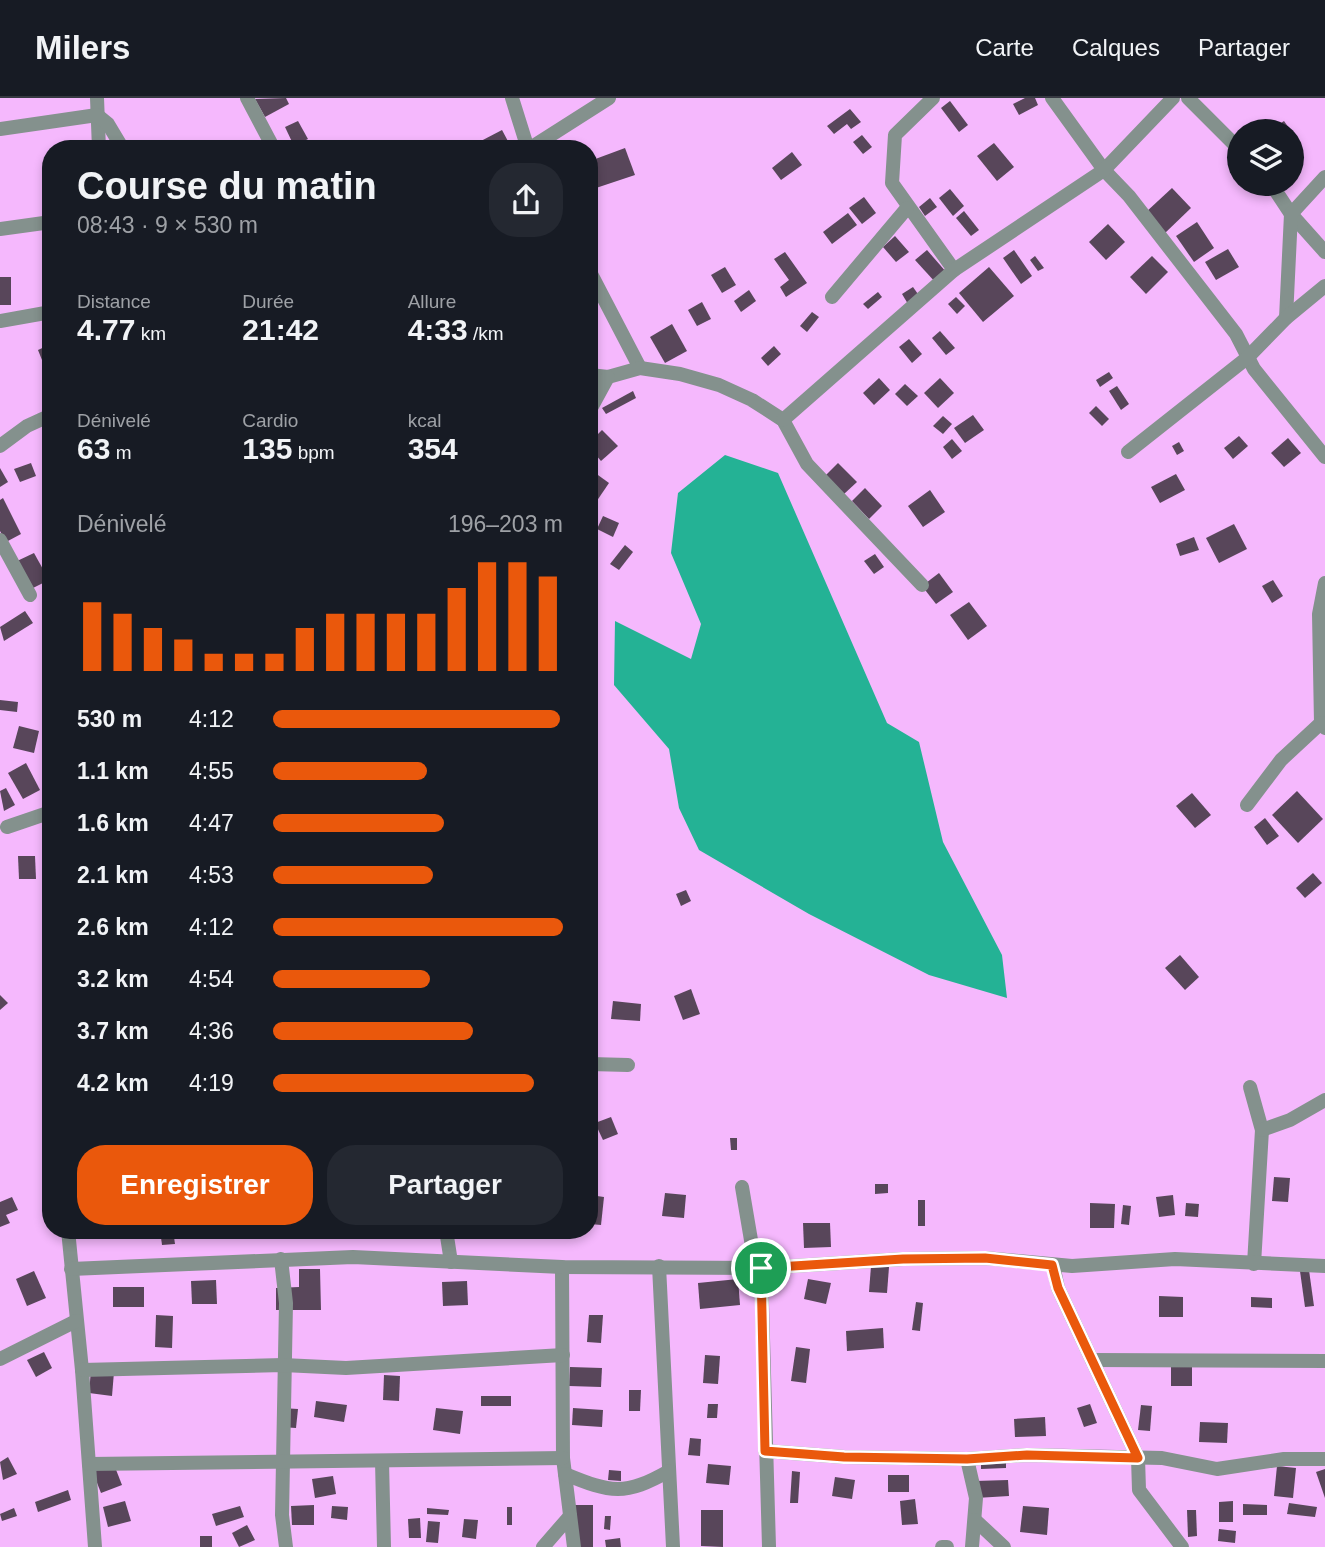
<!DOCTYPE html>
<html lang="fr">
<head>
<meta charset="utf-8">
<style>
	:root { --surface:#171b24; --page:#242831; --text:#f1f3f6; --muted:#9ea1a6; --line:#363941; --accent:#ea580c }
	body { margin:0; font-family:Arial,sans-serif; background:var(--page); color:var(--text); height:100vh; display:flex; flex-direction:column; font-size:26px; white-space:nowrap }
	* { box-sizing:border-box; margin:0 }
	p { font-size:23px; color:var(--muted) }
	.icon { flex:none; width:38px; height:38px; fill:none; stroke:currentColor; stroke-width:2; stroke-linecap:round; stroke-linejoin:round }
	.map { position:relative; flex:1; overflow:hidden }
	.drawer { position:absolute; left:42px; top:42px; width:556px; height:1099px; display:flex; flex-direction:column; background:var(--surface); border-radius:28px; box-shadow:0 4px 10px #0003 }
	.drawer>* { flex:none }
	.controls { position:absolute; left:1227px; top:21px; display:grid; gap:14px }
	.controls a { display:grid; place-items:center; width:77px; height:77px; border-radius:50%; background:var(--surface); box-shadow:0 4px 10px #0003; font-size:35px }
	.pin { position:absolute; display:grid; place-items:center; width:60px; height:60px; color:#fff; margin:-30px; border:4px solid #fff; border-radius:50%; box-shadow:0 2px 7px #0007 }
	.round { display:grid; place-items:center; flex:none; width:74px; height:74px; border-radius:28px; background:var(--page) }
	.summary { display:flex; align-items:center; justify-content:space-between; height:119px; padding:0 35px }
	h1 { font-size:38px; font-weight:600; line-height:52px }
	.metrics { display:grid; grid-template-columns:repeat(3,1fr); gap:10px; height:119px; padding:7px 35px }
	.metrics div { display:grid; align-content:center }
	.metrics b { font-size:30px; font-weight:600 }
	.metrics small { font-size:19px; font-weight:400 }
	.metrics p { font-size:19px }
	.chart { height:196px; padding:14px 35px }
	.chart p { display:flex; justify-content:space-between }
	.chart svg { width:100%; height:126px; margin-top:7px; stroke:var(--accent); stroke-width:6 }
	.primary-button { display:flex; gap:14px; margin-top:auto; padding:14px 35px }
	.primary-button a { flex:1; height:80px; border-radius:28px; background:var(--accent); color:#fff; font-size:28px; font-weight:600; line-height:80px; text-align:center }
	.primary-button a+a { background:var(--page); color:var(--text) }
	ul { padding:0 35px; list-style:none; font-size:23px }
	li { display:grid; grid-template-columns:112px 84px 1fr; align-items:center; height:52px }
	li i { height:18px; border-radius:9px; background:var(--accent) }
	header { display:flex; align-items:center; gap:42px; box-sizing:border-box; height:98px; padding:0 35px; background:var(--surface); border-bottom:2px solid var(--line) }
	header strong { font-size:33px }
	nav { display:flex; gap:38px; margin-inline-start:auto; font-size:24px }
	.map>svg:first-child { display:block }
	.green { fill:#f5b8fd; fill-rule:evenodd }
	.water { fill:#24b295 }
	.building { fill:#58465a }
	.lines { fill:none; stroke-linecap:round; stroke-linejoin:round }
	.street { stroke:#84918d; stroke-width:14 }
	.route-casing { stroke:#fff; stroke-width:14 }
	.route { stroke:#ea580c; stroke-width:9 }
</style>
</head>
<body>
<header>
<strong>Milers</strong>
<nav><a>Carte</a><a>Calques</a><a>Partager</a></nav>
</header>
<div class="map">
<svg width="1325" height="1449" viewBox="0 0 1325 1449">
	<rect width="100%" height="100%" fill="#ecd7ee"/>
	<path class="green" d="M0,0h1325v1449h-1325zM1239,33h53v53h-53zM51,51h539v1081h-539z"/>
	<polygon class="water" points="725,357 778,375 887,625 919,644 943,744 1002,857 1007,900 929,877 809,816 699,752 679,710 669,651 614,587 615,523 691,561 701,526 671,455 678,395"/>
	<g class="building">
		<polygon points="286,0 289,6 265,19 255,1"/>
		<polygon points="1025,0 1035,0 1038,7 1019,17 1013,6"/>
		<polygon points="950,3 968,27 959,34 941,10"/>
		<polygon points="850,11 861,24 851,31 847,26 834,36 827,28"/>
		<polygon points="298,23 308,41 294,48 285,29"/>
		<polygon points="1284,23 1291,33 1269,33"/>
		<polygon points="502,32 510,47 503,51 482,51 479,44"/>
		<polygon points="862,37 872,49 863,56 853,44"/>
		<polygon points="994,45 1014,69 997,83 977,58"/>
		<polygon points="625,50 635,77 593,91 590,63"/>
		<polygon points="792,54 802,67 781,82 772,70"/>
		<polygon points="1292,58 1299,64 1292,72"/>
		<polygon points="1172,90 1191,110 1164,136 1145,115"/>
		<polygon points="950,91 964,108 953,118 939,100"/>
		<polygon points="864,99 876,115 862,126 849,110"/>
		<polygon points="930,100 937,109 925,118 919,109"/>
		<polygon points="964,113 979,132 971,138 956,120"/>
		<polygon points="848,115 857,127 832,146 823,134"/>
		<polygon points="1197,124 1214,150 1194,164 1176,138"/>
		<polygon points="1108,126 1125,144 1106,162 1089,144"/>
		<polygon points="895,138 909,154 896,164 883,149"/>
		<polygon points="1228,151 1239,169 1216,182 1205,164"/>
		<polygon points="927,152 947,175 936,185 915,162"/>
		<polygon points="1014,152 1032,178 1021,186 1003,160"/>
		<polygon points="785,154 807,185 786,199 780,189 789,182 774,161"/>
		<polygon points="1035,158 1044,170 1038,173 1030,162"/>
		<polygon points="1152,158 1168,174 1146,196 1130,179"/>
		<polygon points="725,169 736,187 722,195 711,177"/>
		<polygon points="989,169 1014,198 983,224 959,195"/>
		<rect x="0" y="179" width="11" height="28"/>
		<polygon points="913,189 920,199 908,206 902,196"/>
		<polygon points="749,192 756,203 741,214 734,203"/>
		<polygon points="878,194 882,199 868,211 863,206"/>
		<polygon points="956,199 965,208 957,216 948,206"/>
		<polygon points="702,204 711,221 697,228 688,212"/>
		<polygon points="812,214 819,219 807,234 800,228"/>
		<polygon points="672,226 687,253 665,265 650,239"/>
		<polygon points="940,233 955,250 946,257 932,240"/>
		<polygon points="909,241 922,256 912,265 899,249"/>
		<polygon points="51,246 51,258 42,262 38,252"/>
		<polygon points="774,248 781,256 768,268 761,260"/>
		<polygon points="1109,274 1113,280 1100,289 1096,282"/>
		<polygon points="879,280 890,292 874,307 863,295"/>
		<polygon points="940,280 954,295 938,310 924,295"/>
		<polygon points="905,286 918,298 907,308 895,296"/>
		<polygon points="1117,288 1129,306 1121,312 1109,293"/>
		<polygon points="633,293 636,300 606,316 602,310"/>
		<polygon points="1096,308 1109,321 1102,328 1089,315"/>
		<polygon points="973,317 984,332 965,345 954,330"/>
		<polygon points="943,318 952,326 943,336 933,328"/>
		<polygon points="602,332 618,348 601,363 590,350 590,344"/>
		<polygon points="1239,338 1248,348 1233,361 1224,350"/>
		<polygon points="1288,340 1301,355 1284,369 1271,355"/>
		<polygon points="952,341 962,353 952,361 943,349"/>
		<polygon points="1179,344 1184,353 1177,357 1172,348"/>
		<polygon points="31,365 36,378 20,384 14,371"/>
		<polygon points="838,365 857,384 844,396 826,377"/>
		<polygon points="0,370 8,384 0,389"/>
		<polygon points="591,372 609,385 592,410 590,409"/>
		<polygon points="1176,376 1185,392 1160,405 1151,389"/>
		<polygon points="865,390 882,408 869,421 852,403"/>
		<polygon points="930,392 945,414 923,429 908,408"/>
		<polygon points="3,400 21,436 6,444 0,433 0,402"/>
		<polygon points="603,418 619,425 613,439 597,431"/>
		<polygon points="1234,426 1247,451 1219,465 1206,440"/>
		<polygon points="1194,439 1199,452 1180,458 1176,446"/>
		<polygon points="625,447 633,454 619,472 610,466"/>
		<polygon points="34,455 49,482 29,492 15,464"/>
		<polygon points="875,456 884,469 874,476 864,463"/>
		<polygon points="939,475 953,494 936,506 922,488"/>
		<polygon points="1273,482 1283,498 1272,505 1262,488"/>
		<polygon points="969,504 987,528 968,542 950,517"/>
		<polygon points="25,513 33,525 4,543 0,529"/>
		<polygon points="0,602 18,604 17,614 0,612"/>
		<polygon points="19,628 39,633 34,655 13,650"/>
		<polygon points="26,665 40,692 23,701 8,675"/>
		<polygon points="6,690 15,707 4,713 0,693"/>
		<polygon points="1297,693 1323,721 1298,745 1272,717"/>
		<polygon points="1192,695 1211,717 1195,730 1176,708"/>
		<polygon points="1265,720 1279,738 1267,747 1254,729"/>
		<polygon points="590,755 597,756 595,785 590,785"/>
		<polygon points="18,758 35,758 36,781 19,781"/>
		<polygon points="1313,775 1322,785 1305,800 1296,790"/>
		<polygon points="686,792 691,803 681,808 676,796"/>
		<polygon points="1180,857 1199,879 1185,892 1165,870"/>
		<polygon points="691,891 700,916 683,922 674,898"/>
		<polygon points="0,897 8,905 0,912"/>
		<polygon points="613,903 641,906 640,923 611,921"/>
		<polygon points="611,1019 618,1036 603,1042 595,1025"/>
		<polygon points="730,1040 737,1040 737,1052 731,1052"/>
		<polygon points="1274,1079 1290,1080 1288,1104 1272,1103"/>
		<polygon points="875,1086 888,1086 888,1095 875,1096"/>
		<polygon points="665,1095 686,1097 684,1120 662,1118"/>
		<polygon points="590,1097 604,1099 601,1127 590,1126"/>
		<polygon points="1173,1097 1175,1117 1159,1119 1156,1099"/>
		<polygon points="12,1099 18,1112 6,1117 10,1125 0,1129 0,1104"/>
		<rect x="918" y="1102" width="7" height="26"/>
		<polygon points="1090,1105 1115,1106 1114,1130 1090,1130"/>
		<polygon points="1186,1105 1199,1106 1198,1119 1185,1118"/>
		<polygon points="1123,1107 1131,1108 1129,1127 1121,1126"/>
		<polygon points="803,1125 830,1125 831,1149 804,1150"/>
		<polygon points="160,1132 173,1132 175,1146 162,1147"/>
		<polygon points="1308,1165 1314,1208 1305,1209 1299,1166"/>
		<polygon points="871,1168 889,1169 887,1195 869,1194"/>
		<polygon points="299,1171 320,1171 321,1212 276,1212 276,1190 299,1189"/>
		<polygon points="34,1173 46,1200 27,1208 16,1181"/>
		<polygon points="738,1181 740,1207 700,1211 698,1185"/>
		<polygon points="808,1181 831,1185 826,1206 804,1201"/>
		<polygon points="216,1182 217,1206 192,1206 191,1183"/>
		<polygon points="467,1183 468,1207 443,1208 442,1184"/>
		<rect x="113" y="1189" width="31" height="20"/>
		<polygon points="1159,1198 1183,1199 1183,1219 1159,1219"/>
		<polygon points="1251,1199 1272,1200 1272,1210 1251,1209"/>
		<polygon points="916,1204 923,1205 920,1233 912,1232"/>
		<polygon points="156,1217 173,1218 172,1250 155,1249"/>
		<polygon points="589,1217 603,1217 601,1245 587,1244"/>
		<polygon points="883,1230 884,1250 847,1253 846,1233"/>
		<polygon points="796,1249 810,1251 806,1285 791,1283"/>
		<polygon points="44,1254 52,1270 36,1279 27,1262"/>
		<polygon points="705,1257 720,1258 718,1286 703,1285"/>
		<rect x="1171" y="1268" width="21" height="20"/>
		<polygon points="570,1269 602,1270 601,1289 569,1288"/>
		<polygon points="91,1272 114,1274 112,1298 89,1295"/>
		<polygon points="384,1277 400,1278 399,1303 383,1302"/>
		<polygon points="629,1292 641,1292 640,1313 629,1313"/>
		<rect x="481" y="1298" width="30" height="10"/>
		<polygon points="316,1303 347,1307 344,1324 314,1319"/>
		<polygon points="708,1306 718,1306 717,1320 707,1320"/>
		<polygon points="1090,1306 1097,1325 1084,1329 1077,1310"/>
		<polygon points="1141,1307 1152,1308 1150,1333 1138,1332"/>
		<polygon points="282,1310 298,1311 296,1330 281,1329"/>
		<polygon points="436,1310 463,1313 460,1336 433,1332"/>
		<polygon points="573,1310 603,1312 602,1329 572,1327"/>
		<polygon points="1045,1319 1046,1338 1015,1339 1014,1321"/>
		<polygon points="1200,1324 1228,1325 1227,1345 1199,1344"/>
		<polygon points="690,1340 701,1341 700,1358 688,1357"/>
		<polygon points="1006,1358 1006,1370 981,1371 981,1359"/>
		<polygon points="8,1359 17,1376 3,1382 0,1364"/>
		<polygon points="113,1364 122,1387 101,1395 92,1372"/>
		<polygon points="708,1366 731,1368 729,1387 706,1385"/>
		<polygon points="1277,1368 1296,1370 1293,1400 1274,1398"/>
		<polygon points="1325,1371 1325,1400 1316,1374"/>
		<polygon points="609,1372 621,1373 621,1383 608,1382"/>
		<polygon points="792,1373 800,1374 798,1405 790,1405"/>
		<rect x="888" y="1377" width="21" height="17"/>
		<polygon points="333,1378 336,1396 315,1400 312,1381"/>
		<polygon points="835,1379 855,1382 852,1401 832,1398"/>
		<polygon points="1008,1382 1009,1398 976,1400 975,1383"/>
		<polygon points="68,1392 71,1402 38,1414 35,1404"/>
		<polygon points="915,1401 918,1426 902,1427 900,1403"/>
		<polygon points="125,1403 131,1423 108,1429 103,1409"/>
		<polygon points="1233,1403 1233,1424 1219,1424 1219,1404"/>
		<polygon points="1289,1405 1317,1409 1315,1419 1287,1416"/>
		<polygon points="1243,1406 1267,1407 1267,1417 1243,1417"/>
		<polygon points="314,1407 314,1427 292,1427 291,1408"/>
		<rect x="574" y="1407" width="19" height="42"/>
		<polygon points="240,1408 244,1419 216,1428 212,1416"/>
		<polygon points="332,1408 348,1409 347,1422 331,1420"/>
		<polygon points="1023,1408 1049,1410 1047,1437 1020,1434"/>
		<rect x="507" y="1409" width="5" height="18"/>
		<polygon points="14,1410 17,1418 2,1423 0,1416"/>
		<polygon points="427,1410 449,1412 448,1417 427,1416"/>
		<polygon points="701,1412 723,1412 723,1449 701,1448"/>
		<polygon points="1187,1412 1196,1412 1197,1438 1188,1439"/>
		<polygon points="605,1418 611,1418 610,1432 604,1431"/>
		<polygon points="420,1420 421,1440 409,1440 408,1421"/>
		<polygon points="464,1421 478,1422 476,1441 462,1439"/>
		<polygon points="428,1423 440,1424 438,1445 426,1444"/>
		<polygon points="247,1427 255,1442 239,1449 232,1435"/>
		<polygon points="1219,1431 1236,1433 1235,1445 1218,1443"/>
		<rect x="200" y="1438" width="12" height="11"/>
		<polygon points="620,1440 621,1449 606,1449 605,1442"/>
	</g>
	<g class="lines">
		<g class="street">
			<polyline points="97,0 99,51"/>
			<polyline points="247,0 274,51"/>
			<polyline points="512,0 528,51"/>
			<polyline points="933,0 895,37 892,85 954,172"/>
			<polyline points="1052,0 1104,72 1129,98 1236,236 1254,271 1325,359"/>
			<polyline points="1188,0 1239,51"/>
			<polyline points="0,31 97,17 108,26 123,51"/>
			<polyline points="529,51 609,0"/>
			<polyline points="1271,86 1291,116 1325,154"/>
			<polyline points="0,131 51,124"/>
			<polyline points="590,174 640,270"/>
			<polyline points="832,199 907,110"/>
			<polyline points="1286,220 1291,116 1325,79"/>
			<polyline points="0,223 51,214"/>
			<polyline points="590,277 608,279 640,270 680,276 719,287 752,302 783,322 807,366 922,487"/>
			<polyline points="590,312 608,279"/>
			<polyline points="783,322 954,172 1104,72 1173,0"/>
			<polyline points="0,348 27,328 51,317"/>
			<polyline points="1128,354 1247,260 1286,220 1325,188"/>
			<polyline points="0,442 30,497"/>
			<polyline points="1325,485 1319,516 1321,625 1325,630"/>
			<polyline points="1247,707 1281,662 1321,625"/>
			<polyline points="7,729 51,714"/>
			<polyline points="590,966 628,967"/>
			<polyline points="1250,989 1262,1032 1254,1166"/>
			<polyline points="1262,1032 1290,1022 1325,1002"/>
			<polyline points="742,1089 752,1148 761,1170 769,1449"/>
			<polyline points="68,1132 82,1272 95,1449"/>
			<polyline points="446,1132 451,1164"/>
			<polyline points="281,1161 286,1205 282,1417 286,1449"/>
			<polyline points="1053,1167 1058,1190 1138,1360 1139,1392 1182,1449"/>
			<polyline points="659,1168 673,1449"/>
			<polyline points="562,1169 563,1360 574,1449"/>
			<polyline points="71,1171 353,1159 562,1169 761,1170 903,1161 985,1160 1072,1168 1175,1161 1325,1168"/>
			<polyline points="0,1261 76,1223"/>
			<polyline points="1092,1262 1325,1263"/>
			<polyline points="82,1272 283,1267 346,1270 563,1257"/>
			<polyline points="765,1353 844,1359 967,1361 1027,1357 1162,1360 1217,1371 1284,1361 1325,1361"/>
			<polyline points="967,1361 976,1400 972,1449"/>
			<polyline points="382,1363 384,1449"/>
			<polyline points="89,1366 563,1360"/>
			<path d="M565,1376c46,19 60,22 104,-3"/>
			<polyline points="975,1422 1004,1449"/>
			<polyline points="543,1449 570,1418"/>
			<polyline points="942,1449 947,1449"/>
		</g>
	</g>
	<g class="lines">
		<defs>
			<polygon id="route" points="985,1160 1052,1167 1058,1190 1138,1360 1027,1357 967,1361 844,1359 765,1353 761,1170 903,1161"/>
		</defs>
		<use href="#route" class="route-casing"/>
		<use href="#route" class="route"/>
	</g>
</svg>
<div class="controls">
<a><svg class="icon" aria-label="layers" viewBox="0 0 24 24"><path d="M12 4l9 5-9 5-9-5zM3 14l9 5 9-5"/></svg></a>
</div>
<div class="pin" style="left:761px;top:1170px;background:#1e9e55"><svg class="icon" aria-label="arrive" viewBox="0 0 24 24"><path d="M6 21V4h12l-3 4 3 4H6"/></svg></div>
<section class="drawer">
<div class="summary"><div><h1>Course du matin</h1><p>08:43 · 9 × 530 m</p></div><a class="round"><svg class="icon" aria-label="share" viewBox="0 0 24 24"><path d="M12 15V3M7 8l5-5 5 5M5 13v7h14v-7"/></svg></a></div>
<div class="metrics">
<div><p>Distance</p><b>4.77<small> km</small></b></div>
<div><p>Durée</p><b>21:42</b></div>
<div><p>Allure</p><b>4:33<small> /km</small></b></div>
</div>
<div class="metrics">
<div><p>Dénivelé</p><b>63<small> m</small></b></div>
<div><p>Cardio</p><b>135<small> bpm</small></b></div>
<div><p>kcal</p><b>354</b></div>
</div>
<div class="chart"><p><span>Dénivelé</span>196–203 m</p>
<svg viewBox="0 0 160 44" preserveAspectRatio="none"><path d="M5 44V20M15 44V24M25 44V29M35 44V33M45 44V38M55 44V38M65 44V38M75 44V29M85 44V24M95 44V24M105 44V24M115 44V24M125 44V15M135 44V6M145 44V6M155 44V11"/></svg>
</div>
<ul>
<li><b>530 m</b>4:12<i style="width:99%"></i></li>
<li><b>1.1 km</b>4:55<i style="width:53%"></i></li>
<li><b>1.6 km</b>4:47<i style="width:59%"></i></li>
<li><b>2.1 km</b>4:53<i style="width:55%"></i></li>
<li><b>2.6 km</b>4:12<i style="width:100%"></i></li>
<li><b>3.2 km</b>4:54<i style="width:54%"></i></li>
<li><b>3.7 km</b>4:36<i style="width:69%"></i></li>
<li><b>4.2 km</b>4:19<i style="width:90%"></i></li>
</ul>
<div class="primary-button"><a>Enregistrer</a><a>Partager</a></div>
</section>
</div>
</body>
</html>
